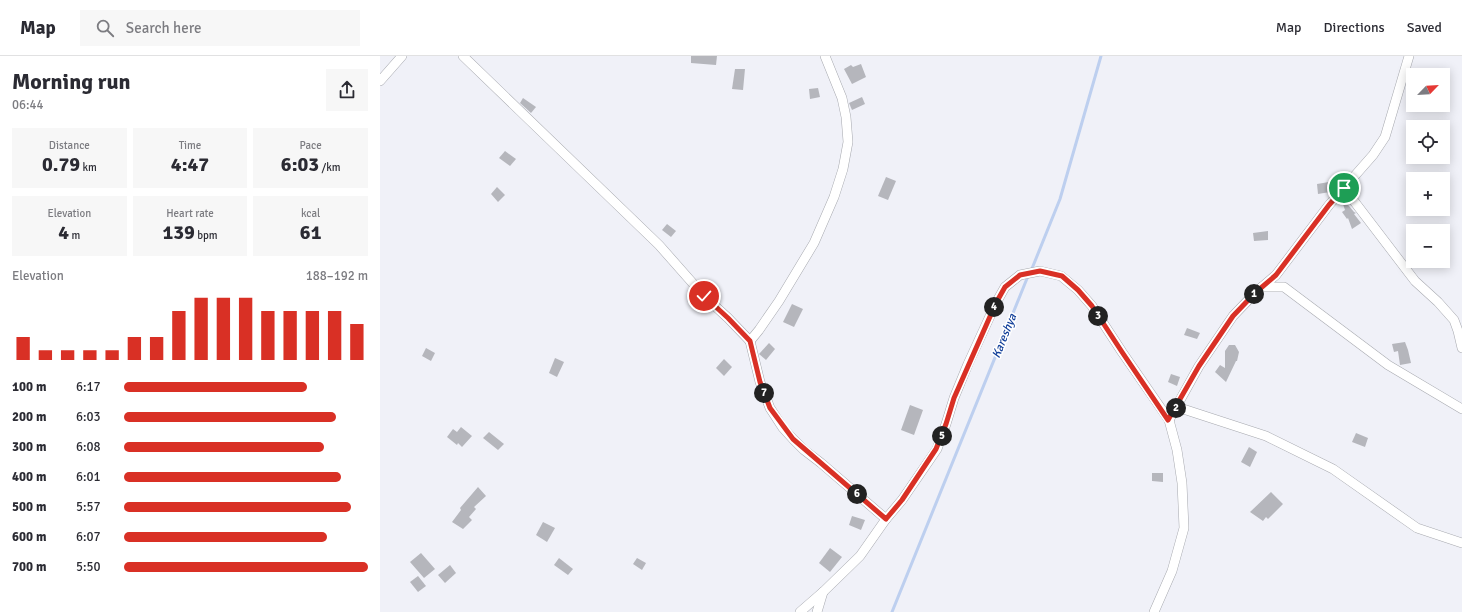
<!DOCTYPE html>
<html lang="en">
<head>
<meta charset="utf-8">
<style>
	:root { --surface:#fff; --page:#f7f7f7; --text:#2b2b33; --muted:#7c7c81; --line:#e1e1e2; --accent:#d93025 }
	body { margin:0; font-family:Signika,sans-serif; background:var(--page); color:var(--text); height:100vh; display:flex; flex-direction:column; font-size:15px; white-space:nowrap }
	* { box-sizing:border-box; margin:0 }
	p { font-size:13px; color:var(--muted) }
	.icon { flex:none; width:22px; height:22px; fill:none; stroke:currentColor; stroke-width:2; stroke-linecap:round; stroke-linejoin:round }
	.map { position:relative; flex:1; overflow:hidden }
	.sheet { display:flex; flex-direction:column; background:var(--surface); width:380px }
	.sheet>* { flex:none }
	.needle { width:26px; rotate:65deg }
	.controls { position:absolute; left:1026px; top:12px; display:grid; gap:8px }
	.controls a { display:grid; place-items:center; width:44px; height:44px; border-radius:0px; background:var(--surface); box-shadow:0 2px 10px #0003; font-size:20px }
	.pin { position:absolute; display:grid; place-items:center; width:34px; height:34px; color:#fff; margin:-17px; border:2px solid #fff; border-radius:50%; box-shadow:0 1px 4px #0007 }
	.km { position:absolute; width:20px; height:20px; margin:-10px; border-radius:50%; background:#222; color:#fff; font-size:11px; line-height:20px; text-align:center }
	.round { display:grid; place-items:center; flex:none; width:42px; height:42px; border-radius:0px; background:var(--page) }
	.head { display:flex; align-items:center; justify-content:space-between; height:68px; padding:0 12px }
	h1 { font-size:22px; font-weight:800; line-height:30px }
	.stats { display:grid; grid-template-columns:repeat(3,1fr); gap:6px; height:68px; padding:4px 12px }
	.stats div { display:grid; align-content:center; border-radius:0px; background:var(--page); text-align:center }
	.stats b { font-size:20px; font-weight:800 }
	.stats small { font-size:11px; font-weight:400 }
	.stats p { font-size:11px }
	.chart { height:112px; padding:8px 12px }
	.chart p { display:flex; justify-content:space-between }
	.chart svg { width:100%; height:72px; margin-top:4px; stroke:var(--accent); stroke-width:6 }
	ul { padding:0 12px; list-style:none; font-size:13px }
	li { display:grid; grid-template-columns:64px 48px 1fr; align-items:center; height:30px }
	li i { height:10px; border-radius:5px; background:var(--accent) }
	header { display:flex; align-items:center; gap:24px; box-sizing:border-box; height:56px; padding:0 20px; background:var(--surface); border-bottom:1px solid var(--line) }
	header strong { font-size:19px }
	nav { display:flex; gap:22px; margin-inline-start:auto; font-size:14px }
	.search { width:280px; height:36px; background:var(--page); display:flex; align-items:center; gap:10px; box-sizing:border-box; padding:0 14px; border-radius:0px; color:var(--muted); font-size:15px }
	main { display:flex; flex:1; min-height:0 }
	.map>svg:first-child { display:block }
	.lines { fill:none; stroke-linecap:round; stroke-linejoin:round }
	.stream { stroke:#bdcfef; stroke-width:3 }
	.building { fill:#b5b6bc }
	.street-casing { stroke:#a7a9af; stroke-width:10 }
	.street { stroke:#fff; stroke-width:9 }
	.route-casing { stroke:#fff; stroke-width:8 }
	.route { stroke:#d93025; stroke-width:5 }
	.labels { text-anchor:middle; stroke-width:3; stroke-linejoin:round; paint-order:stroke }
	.water-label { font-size:12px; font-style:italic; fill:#14419a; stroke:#fff }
</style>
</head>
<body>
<header>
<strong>Map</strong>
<div class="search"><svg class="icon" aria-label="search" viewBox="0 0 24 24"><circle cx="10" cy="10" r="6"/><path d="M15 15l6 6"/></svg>Search here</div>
<nav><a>Map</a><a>Directions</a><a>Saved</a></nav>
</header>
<main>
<section class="sheet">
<div class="head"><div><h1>Morning run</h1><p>06:44</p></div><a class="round"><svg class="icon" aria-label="share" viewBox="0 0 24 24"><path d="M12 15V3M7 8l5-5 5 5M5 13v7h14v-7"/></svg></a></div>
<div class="stats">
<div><p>Distance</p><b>0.79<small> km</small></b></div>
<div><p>Time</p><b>4:47</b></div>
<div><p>Pace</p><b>6:03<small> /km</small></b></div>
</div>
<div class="stats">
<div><p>Elevation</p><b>4<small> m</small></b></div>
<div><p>Heart rate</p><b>139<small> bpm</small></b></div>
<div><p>kcal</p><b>61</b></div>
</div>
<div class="chart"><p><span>Elevation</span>188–192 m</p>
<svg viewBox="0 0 160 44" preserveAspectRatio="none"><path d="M5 44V30M15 44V38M25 44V38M35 44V38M45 44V38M55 44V30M65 44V30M75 44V14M85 44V6M95 44V6M105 44V6M115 44V14M125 44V14M135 44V14M145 44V14M155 44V22"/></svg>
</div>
<ul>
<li><b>100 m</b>6:17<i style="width:75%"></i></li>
<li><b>200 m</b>6:03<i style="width:87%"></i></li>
<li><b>300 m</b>6:08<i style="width:82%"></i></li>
<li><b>400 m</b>6:01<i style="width:89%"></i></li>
<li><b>500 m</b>5:57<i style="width:93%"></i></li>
<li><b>600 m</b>6:07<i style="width:83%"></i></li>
<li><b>700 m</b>5:50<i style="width:100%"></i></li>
</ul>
</section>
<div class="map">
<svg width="1082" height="556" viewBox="0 0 1082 556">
	<rect width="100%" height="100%" fill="#f0f1f8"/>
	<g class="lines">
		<g class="stream">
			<polyline points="651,215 680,143 721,0"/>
			<polyline points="512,556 648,220"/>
		</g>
	</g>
	<g class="building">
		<polygon points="311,0 337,0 336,9 311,7"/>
		<polygon points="481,8 486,21 472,28 464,13 471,9 473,11"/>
		<polygon points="355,13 365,13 363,34 352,33"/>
		<polygon points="438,32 440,41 430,43 429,33"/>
		<polygon points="482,41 485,48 472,54 469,47"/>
		<polygon points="143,42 156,51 151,57 140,47"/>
		<polygon points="125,95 136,103 130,110 119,102"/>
		<polygon points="506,121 516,125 508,144 498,140"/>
		<polygon points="949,126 950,136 938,138 937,128"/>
		<polygon points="117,131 125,139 118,146 111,138"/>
		<polygon points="964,144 974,156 976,157 974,158 981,167 972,173 968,162 967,163 962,156 965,154 962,145"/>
		<polygon points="287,168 296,175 291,181 282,174"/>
		<polygon points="888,175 888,184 874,185 873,177"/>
		<polygon points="412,248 423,253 414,271 403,266"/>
		<polygon points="807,272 820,277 817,283 804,279"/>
		<polygon points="1025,286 1028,294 1031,307 1020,309 1018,295 1014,296 1012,288"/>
		<polygon points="389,287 395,293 386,304 379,298"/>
		<polygon points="849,289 855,289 859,296 857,305 856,305 846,326 835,316 840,309 845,312 845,295"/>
		<polygon points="46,292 55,297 51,305 42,300"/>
		<polygon points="175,302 184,306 177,321 169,317"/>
		<polygon points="344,303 352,311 344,320 336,312"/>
		<polygon points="791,318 800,321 797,330 788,326"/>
		<polygon points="530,349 543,354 534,379 521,374"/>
		<polygon points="81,371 92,380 82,391 78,387 77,389 67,381 73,373 77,376"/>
		<polygon points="109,376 124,388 118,394 103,382"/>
		<polygon points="976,377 988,382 985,391 972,386"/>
		<polygon points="869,391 877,396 870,411 861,406"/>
		<polygon points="772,417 783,417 783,426 772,425"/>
		<polygon points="98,431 106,440 94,451 96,453 89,461 92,464 83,473 72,466 81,454 80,452"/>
		<polygon points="891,436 903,448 888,463 886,461 883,465 870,456"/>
		<polygon points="472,460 485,464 481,474 469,469"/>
		<polygon points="163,466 175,472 167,486 156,479"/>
		<polygon points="450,492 462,501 450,516 439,507"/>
		<polygon points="41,497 55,513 44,522 30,506"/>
		<polygon points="179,502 193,513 188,519 174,509"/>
		<polygon points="257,502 266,507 262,514 253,508"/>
		<polygon points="70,509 76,517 65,527 58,519"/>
		<polygon points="38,520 46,530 38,536 30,526"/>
	</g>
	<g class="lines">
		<defs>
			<g id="street">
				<polyline points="83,0 279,189 324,240 348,262 370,285 380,326 390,352 403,372 413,383 424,394 441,407 506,463"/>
				<polyline points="0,25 22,0"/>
				<polyline points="964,132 1035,225 1058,246 1074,264 1078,275 1082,292"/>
				<polyline points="882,231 904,231 1008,309 1082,353"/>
				<polyline points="370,285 379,274 399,245 434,187 454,141 463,113 468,86 466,61 462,42 445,0"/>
				<polyline points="797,351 886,380 953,413 1037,472 1082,487"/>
				<polyline points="789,364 819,310 853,260 875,237 896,219 949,149 993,99 1005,81 1029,0"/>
				<polyline points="420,556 443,536 480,500 506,463 522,444 557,393 566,368 574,342 588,308 616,247 625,231 640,219 660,215 681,220 698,234 712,250 742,296 789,364 797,394 802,427 804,472 792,515 774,556"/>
				<polyline points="437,556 443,536"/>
			</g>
		</defs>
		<use href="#street" class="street-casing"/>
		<use href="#street" class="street"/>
	</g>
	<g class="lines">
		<defs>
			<polyline id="route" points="324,240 348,262 370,285 380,326 390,352 413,383 506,463 522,444 556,393 566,368 574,342 616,247 625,231 640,219 660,215 682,220 698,234 712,250 742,296 788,364 819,310 853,260 875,237 896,219 949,149 964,132"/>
		</defs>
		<use href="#route" class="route-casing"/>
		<use href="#route" class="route"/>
	</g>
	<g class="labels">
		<g class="water-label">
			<text transform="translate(624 280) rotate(-68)" y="4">Kareshya</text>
		</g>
	</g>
</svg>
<div class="controls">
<a><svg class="needle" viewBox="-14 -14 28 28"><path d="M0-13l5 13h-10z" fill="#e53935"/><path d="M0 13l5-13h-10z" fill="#7c7c81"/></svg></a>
<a><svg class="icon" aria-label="locate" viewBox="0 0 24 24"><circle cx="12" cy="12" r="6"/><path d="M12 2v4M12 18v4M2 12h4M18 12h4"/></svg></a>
<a>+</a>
<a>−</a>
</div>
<div class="pin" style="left:964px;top:132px;background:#1e9e55"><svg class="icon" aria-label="arrive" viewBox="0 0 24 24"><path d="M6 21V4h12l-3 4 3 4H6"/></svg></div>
<div class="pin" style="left:324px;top:240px;background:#d93025"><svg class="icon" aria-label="check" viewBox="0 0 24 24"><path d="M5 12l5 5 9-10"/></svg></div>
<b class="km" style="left:874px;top:238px">1</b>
<b class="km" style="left:796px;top:352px">2</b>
<b class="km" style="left:718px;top:260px">3</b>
<b class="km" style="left:614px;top:251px">4</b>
<b class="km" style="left:562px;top:380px">5</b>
<b class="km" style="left:477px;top:438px">6</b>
<b class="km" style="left:384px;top:337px">7</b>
</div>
</main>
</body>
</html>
